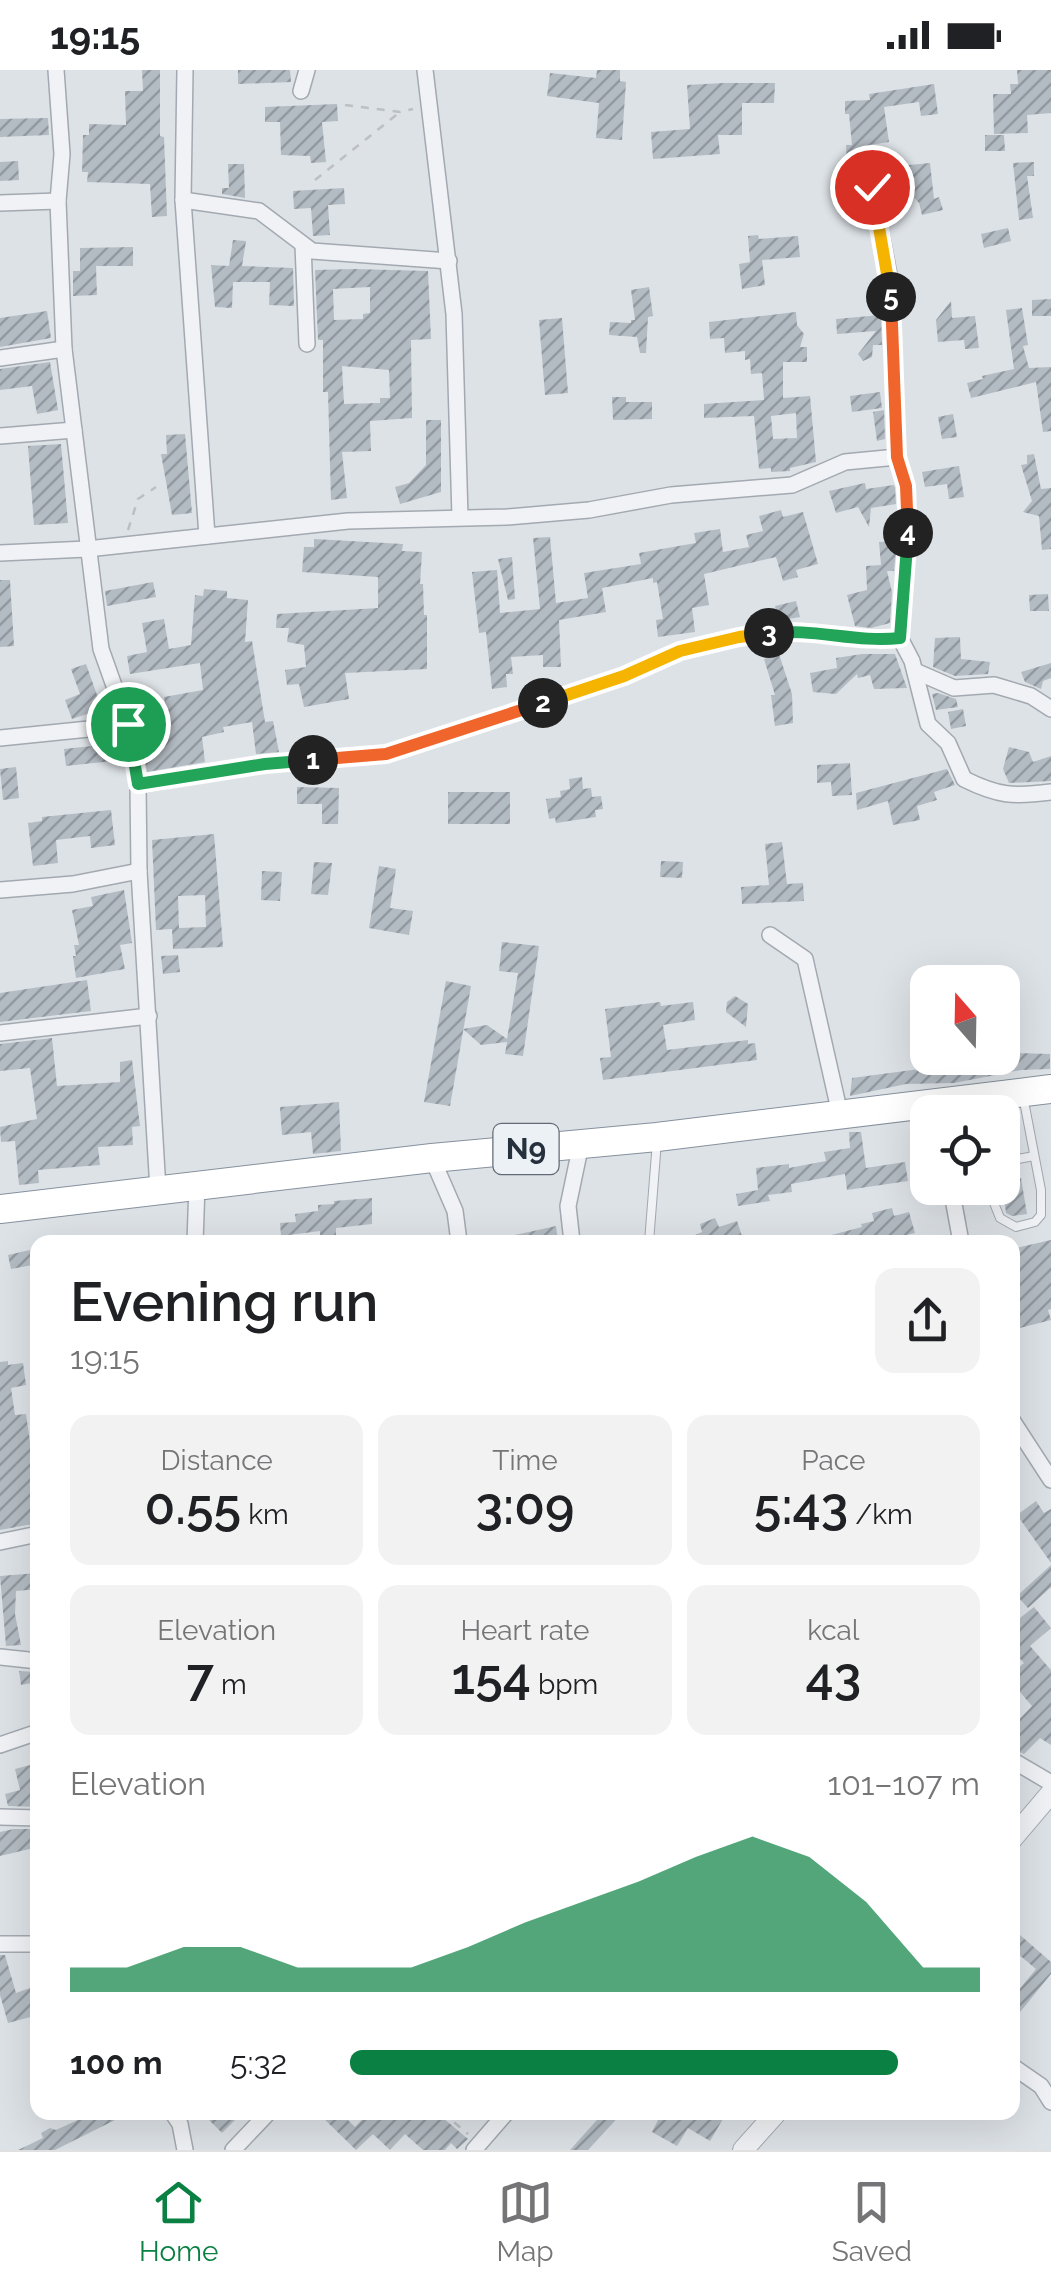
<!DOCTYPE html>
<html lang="en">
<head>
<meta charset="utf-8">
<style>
	:root { --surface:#fff; --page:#f2f2f2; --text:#202124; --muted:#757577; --line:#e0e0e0; --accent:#0b8043 }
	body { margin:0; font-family:Raleway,sans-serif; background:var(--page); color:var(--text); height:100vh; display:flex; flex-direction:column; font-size:38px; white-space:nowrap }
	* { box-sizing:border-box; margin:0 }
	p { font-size:32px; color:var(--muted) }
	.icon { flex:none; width:55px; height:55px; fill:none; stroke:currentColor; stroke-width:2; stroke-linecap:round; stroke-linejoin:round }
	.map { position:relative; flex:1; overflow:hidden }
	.details { position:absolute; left:30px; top:1165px; width:990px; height:885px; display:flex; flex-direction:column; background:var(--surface); border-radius:20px; box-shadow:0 10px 40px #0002 }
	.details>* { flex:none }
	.needle { width:65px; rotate:340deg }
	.fabs { position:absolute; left:910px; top:895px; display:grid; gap:20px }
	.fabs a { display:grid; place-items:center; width:110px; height:110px; border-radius:20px; background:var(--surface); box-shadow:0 10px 40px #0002; font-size:50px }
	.pin { position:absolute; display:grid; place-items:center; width:85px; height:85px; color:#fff; margin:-42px; border:5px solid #fff; border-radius:50%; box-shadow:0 2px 10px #0007 }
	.km { position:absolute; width:50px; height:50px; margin:-25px; border-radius:50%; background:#222; color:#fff; font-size:28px; line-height:50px; text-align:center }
	.round { display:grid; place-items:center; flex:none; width:105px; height:105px; border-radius:20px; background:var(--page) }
	.summary { display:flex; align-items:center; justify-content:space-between; height:170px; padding:0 40px }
	h1 { font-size:55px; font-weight:600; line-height:75px }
	.metrics { display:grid; grid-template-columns:repeat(3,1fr); gap:15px; height:170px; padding:10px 40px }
	.metrics div { display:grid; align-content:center; border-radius:20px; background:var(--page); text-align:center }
	.metrics b { font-size:50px; font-weight:600 }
	.metrics small { font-size:28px; font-weight:400 }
	.metrics p { font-size:28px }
	.chart { height:280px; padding:20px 40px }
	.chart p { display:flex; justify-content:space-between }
	.chart svg { width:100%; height:180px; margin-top:10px; fill:var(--accent); opacity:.7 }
	ul { padding:0 40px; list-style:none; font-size:32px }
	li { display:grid; grid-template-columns:160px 120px 1fr; align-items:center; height:75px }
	li i { height:25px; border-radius:12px; background:var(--accent) }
	.status { display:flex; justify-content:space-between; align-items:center; height:70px; padding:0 50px; background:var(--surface); direction:ltr }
	.status svg { height:28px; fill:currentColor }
	.tab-bar { display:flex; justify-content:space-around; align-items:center; height:140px; border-top:2px solid var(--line); background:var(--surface); font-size:28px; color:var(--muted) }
	.tab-bar a { display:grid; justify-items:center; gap:5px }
	.tab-bar .active { color:var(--accent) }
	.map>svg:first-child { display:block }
	.building { fill:url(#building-hatch); fill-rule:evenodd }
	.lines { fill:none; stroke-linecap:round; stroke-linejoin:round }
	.service-casing { stroke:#a3a9b1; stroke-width:10 }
	.minor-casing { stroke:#a3a9b1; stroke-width:18 }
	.tertiary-casing { stroke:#a3a9b1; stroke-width:22 }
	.trunk-casing { stroke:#85919d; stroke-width:30 }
	.path { stroke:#bcc0c5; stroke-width:2.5; stroke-dasharray:8 8; stroke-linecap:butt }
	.service { stroke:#f0f2f5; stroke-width:8 }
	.minor { stroke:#f0f2f5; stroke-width:15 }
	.tertiary { stroke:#f0f2f5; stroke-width:20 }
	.trunk { stroke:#fff; stroke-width:28 }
	.split-1-casing { stroke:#fff; stroke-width:20 }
	.split-2-casing { stroke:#fff; stroke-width:20 }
	.split-3-casing { stroke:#fff; stroke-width:20 }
	.split-4-casing { stroke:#fff; stroke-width:20 }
	.split-5-casing { stroke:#fff; stroke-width:20 }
	.split-6-casing { stroke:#fff; stroke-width:20 }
	.split-1 { stroke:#22a559; stroke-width:12 }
	.split-2 { stroke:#f0652b; stroke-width:12 }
	.split-3 { stroke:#f5b400; stroke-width:12 }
	.split-4 { stroke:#22a559; stroke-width:12 }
	.split-5 { stroke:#f0652b; stroke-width:12 }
	.split-6 { stroke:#f5b400; stroke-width:12 }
	.labels { text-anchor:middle; stroke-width:10; stroke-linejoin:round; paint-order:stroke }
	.shield { fill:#ecf1f5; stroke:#626b74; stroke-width:2.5 }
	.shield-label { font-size:30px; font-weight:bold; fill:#27313d }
</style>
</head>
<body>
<div class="status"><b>19:15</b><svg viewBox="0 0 49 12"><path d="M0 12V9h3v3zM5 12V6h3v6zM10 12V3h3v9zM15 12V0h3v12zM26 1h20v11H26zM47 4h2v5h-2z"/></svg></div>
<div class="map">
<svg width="1051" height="2080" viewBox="0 0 1051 2080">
	<defs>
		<pattern id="building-hatch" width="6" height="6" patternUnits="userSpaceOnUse" patternTransform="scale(2.5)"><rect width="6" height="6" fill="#b4bcc3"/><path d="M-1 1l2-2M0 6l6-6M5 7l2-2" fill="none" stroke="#9299a0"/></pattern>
	</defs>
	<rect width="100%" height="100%" fill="#dde2e7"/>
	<g class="building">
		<polygon points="142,0 160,0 160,66 164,67 167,146 152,147 150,114 87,112 88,102 82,102 83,65 89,65 89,54 126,55 125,21 143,21"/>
		<polygon points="238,0 290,0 291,12 238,14"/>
		<polygon points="597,0 620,0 620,11 626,12 622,70 596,68 599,33 547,26 550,3 596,8"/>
		<polygon points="1017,0 1051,0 1051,43 1027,45 1028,63 994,64 993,24 1011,24 1010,14 1018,14"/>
		<polygon points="724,13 775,13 774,33 742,33 742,65 718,65 720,84 653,89 651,62 690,59 687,15"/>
		<polygon points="934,14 938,44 921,46 919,32 884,37 889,72 869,75 873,106 855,112 853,91 847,92 846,75 852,75 849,44 845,44 845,31 870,30 869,24"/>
		<polygon points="337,34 338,51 322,52 326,92 311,93 310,86 281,85 280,52 265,52 265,37"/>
		<polygon points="48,48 49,65 0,67 0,49"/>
		<polygon points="985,65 1004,65 1005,81 985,81"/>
		<polygon points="18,91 19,110 0,111 0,92"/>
		<polygon points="1034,92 1034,106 1027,106 1033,148 1019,150 1013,93"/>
		<polygon points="930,93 934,129 939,127 943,140 922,145 919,133 910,123 885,125 878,98"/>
		<polygon points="228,94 244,94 245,128 222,124 222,118 229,118"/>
		<polygon points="344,118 345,134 328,135 330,165 313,166 311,138 294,139 293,121"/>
		<polygon points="1008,158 1011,171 984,178 981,164"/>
		<polygon points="758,165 759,169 798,166 800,187 762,190 765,215 742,219 739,194 750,192 748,166"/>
		<polygon points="233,170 246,171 242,196 293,198 294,236 269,235 270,212 233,212 232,238 215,237 211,195 229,196"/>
		<polygon points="133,177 133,196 96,196 97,225 73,226 73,201 80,201 80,178"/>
		<path d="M354,199l74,2 3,68 -20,1 1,78 -42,3 1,30 -29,1 5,46 -16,2 -3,-108h-5v-52h-5l-3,-70zM370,217v26l-7,1v5l-29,1 -1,-31zM342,296l47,4 1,28h-10v5l-36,1z"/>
		<polygon points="649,217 653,246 648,247 646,283 640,283 637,267 609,265 610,252 631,253 631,250 635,250 631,220"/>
		<polygon points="1051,229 1051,246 1032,246 1032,230"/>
		<polygon points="951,231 952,248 975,246 979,278 965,279 964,270 938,272 936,250"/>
		<polygon points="1022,238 1028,275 1023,276 1029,298 1051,297 1051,361 1043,362 1036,312 971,328 967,313 983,309 982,306 1014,299 1006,240"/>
		<polygon points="47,241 51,268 0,277 0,248"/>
		<path d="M796,242l1,13 7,9 -4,13h7v15h-24v36l27,-2 6,66 -26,6v3l-19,1v-4l-12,1 -5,-53 -50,2v-14l60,-4 -2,-27 -11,1 -1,-15 -5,1v-9l-20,2 -1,-15 -14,1 -1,-17zM796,343l1,25 -24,1 -2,-23z"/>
		<polygon points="881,245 882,275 873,275 872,287 863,291 858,284 876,261 837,264 836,249"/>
		<polygon points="562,248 568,323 545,325 539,250"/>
		<polygon points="50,292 58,340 37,344 32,316 0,320 0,299"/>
		<polygon points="880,322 882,338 852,342 850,326"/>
		<polygon points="612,327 626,327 626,332 652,332 652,349 613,350"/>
		<polygon points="884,340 885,369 877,371 873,342"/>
		<polygon points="953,344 957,367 942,369 938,347"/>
		<polygon points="426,350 441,350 441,422 400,434 395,417 409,413 426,395"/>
		<polygon points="185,364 192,443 172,445 161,384 167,384 166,365"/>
		<polygon points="61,374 68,453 34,455 28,376"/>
		<polygon points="1034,384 1041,419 1051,418 1051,479 1042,480 1039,446 1023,442 1032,431 1021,395 1027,394 1027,385"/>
		<polygon points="959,396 964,427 949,429 947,414 925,417 922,402"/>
		<polygon points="865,413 866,419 894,415 895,418 896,434 871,438 869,457 858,437 836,443 829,421"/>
		<polygon points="781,440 783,447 803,442 818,494 796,500 798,507 783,511 776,487 704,504 709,535 692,538 695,562 658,567 656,550 663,549 657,512 653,513 653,508 602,518 606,542 559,550 561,597 543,597 543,585 511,587 513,604 506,604 507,617 492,619 486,562 479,563 472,502 497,500 500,543 540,539 533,468 550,467 556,533 588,528 584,503 641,494 639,483 696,473 694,463 720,459 723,482 749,477 746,465 763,461 759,446"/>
		<polygon points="314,469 403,474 402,481 422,482 420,514 423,514 424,545 427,545 427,599 345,603 349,629 304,637 299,614 287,615 285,600 306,597 304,575 287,572 289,558 276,558 277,544 378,538 378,507 302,502 304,477 314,477"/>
		<polygon points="897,471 894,501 887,501 892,522 890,553 871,558 855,556 847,525 867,520 866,496 881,495 879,472"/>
		<polygon points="512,487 515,529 508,530 498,489"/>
		<polygon points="0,510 10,510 14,576 0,577"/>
		<polygon points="153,512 156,527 107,536 105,521"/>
		<polygon points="204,519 227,521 227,528 248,530 245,572 252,571 265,652 273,651 279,682 256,684 252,652 223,657 224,662 202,667 205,692 147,702 136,643 166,639 164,627 203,620 200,593 130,604 127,586 147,582 142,553 164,549 169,579 191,575 195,525 203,526"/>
		<polygon points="1048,524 1049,541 1030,541 1029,525"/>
		<polygon points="796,531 800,547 778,551 775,536"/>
		<polygon points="960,567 961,589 990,592 988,604 955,606 933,597 935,568"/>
		<polygon points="779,584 792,624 793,653 775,656 771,625 775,625 764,589"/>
		<polygon points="862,584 895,584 907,618 874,619 870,605 858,608 857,604 836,624 813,622 810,603 837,598 836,588"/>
		<polygon points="1051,593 1051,608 1043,611 1041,619 1025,612 1021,602"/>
		<polygon points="86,594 102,639 72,649 65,630 80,624 71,599"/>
		<polygon points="938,623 956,629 958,637 936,640 932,624"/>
		<polygon points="963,639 966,656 951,659 948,642"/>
		<polygon points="110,674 112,691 66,696 64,679"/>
		<polygon points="1009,677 1029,682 1033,692 1051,686 1051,711 1009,713 1003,699"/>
		<polygon points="850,693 852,725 832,726 831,712 817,713 817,695"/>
		<polygon points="16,697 19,728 3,730 0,699"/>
		<polygon points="947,699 955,715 934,722 937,730 917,736 920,750 893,755 888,731 857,740 856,723"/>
		<polygon points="582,707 583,719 591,718 592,727 601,726 603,739 595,740 596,747 556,753 555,748 549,749 546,729 561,727 560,721 570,719 569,709"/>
		<polygon points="297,717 339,718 338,754 322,754 322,734 297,734"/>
		<rect x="448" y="722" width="62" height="32"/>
		<polygon points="111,740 115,775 91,778 90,766 56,770 58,793 33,796 28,753 42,751 42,747"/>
		<path d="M214,764l9,113 -50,2 -1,-20 -16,1 -4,-90zM205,825l1,32 -27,1 -1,-32z"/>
		<polygon points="782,772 787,814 803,813 804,831 742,834 741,817 769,815 765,774"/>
		<polygon points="661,791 683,792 682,808 660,807"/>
		<polygon points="314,792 332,793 328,825 311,824"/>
		<polygon points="379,796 396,799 390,838 413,841 409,865 369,858"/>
		<polygon points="262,801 282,802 280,831 261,830"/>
		<polygon points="124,820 132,873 120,875 125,899 76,908 73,886 76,886 74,875 79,875 72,840 93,836 91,827"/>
		<polygon points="502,872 539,876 523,986 505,984 507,972 481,975 463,959 487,955 507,969 518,903 499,901"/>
		<polygon points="178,885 180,902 163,904 161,886"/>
		<polygon points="87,910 91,941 0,952 0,923"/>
		<polygon points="446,911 471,916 450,1036 424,1032"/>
		<polygon points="735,926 748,934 746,957 726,942 727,932"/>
		<polygon points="660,932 661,936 693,932 695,950 663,955 667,980 748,970 748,974 755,973 757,990 603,1010 600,988 611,987 605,939"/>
		<polygon points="52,968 57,1016 120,1012 120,992 132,990 140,1056 132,1057 133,1075 98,1077 100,1095 38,1100 39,1113 19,1115 15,1071 1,1072 0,1057 37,1049 30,998 0,1001 0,974"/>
		<polygon points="1013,983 1050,984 1050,999 1021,1000 954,1013 906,1014 850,1026 852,1008 1002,988"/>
		<polygon points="339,1032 341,1081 313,1084 311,1062 282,1065 280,1037"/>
		<polygon points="849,1062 861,1062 866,1098 905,1092 908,1111 847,1120 845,1104 791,1114 792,1122 768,1125 770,1131 738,1136 736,1124 758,1120 756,1098 789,1094 789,1098 826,1091 824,1082 850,1078"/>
		<polygon points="1021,1108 1027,1144 1012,1146 1006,1143 1002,1112"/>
		<polygon points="372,1128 372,1154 336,1158 336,1166 320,1168 320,1161 281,1166 280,1153 296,1152 295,1144 318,1141 318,1135 334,1134 334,1131"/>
		<polygon points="892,1138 894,1146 909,1142 915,1163 877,1172 821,1172 820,1168 862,1157 861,1154 874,1151 872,1143"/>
		<polygon points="715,1148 719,1157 737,1151 744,1172 679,1172 702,1162 700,1154"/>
		<polygon points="556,1156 558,1172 515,1172 515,1165"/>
		<polygon points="1051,1170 1051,1239 1048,1240 1051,1250 1012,1260 1012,1179"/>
		<polygon points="30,1180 30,1183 38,1182 38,1194 11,1199 8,1185"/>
		<polygon points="8,1291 8,1295 23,1293 26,1315 11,1318 15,1345 26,1344 38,1428 38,1453 0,1460 0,1292"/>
		<polygon points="1036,1431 1044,1443 1051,1439 1051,1493 1017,1445"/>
		<polygon points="1051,1495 1051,1517 1028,1538 1017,1526"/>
		<polygon points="38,1503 38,1519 16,1521 15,1544 21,1575 6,1576 0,1506"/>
		<polygon points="1034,1537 1051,1558 1030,1576 1051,1600 1051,1675 1040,1668 1024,1684 1012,1679 1012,1657 1032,1636 1012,1613 1012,1603 1024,1593 1012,1580 1012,1554"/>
		<polygon points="19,1601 38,1602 38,1612 21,1615"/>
		<polygon points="38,1693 38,1737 8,1736 5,1724 20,1720 15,1699"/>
		<polygon points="14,1759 38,1759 38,1777 0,1786 0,1762"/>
		<polygon points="1012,1858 1051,1892 1051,1904 1012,1952 1012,1928 1036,1899 1012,1879"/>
		<polygon points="0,1885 5,1885 16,1923 38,1915 38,1945 8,1953 0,1925"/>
		<polygon points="95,2042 131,2042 55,2080 18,2080 43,2068 41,2063 50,2058 56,2060"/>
		<polygon points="201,2042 243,2042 222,2063"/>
		<polygon points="317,2042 340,2042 355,2057 369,2042 436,2042 468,2069 457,2079 451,2073 445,2080 423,2080 405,2064 390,2080 373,2064 356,2080"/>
		<polygon points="604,2042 623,2042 588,2080 570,2080"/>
		<polygon points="662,2042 727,2042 710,2071 688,2058 677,2076 652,2062"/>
	</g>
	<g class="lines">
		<defs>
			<g id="service">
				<polyline points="1002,1092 1034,1086"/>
				<polyline points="988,1118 1000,1148 1016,1157 1035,1152 1041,1145 1041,1120 1023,1026"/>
				<polyline points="649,1172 657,1071"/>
			</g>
			<g id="minor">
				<polyline points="185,0 183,130 207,466"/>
				<polyline points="425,0 454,244 460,447"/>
				<polyline points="301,21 307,0"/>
				<path d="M872,117l19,98 6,172 9,29 3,40 -9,112 12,23 16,63 20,19 16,36c34,17 50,18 87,13"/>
				<polyline points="183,130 259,141 312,181 449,191"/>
				<polyline points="0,133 58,131"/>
				<polyline points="303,175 307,274"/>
				<polyline points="0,288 64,279"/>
				<polyline points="0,366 74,360"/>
				<polyline points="0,483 87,479 348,451 507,447 589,440 671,425 792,415 845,392 897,387"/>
				<polyline points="915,601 954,618 994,615 1031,626 1051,639"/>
				<polyline points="0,668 128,655"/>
				<polyline points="138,715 265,694 386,684 624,606 680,581 739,567 785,561 880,570 900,568"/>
				<polyline points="139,801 158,1120"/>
				<polyline points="0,820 73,814 139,801 138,715 128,655 101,579 64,279 58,131 62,84 56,0"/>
				<polyline points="770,865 805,889 840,1044"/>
				<polyline points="0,963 149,946"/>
				<polyline points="432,1088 455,1141 459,1172"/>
				<polyline points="951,1118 961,1172"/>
				<polyline points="195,1172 197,1115"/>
				<polyline points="572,1172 568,1136 581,1074"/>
				<polyline points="1012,1350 1051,1410"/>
				<polyline points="0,1472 38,1464"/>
				<polyline points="0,1587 38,1591"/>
				<polyline points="0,1675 38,1662"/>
				<polyline points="1012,1690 1051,1713"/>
				<polyline points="0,1747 38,1748"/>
				<polyline points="0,1874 38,1874"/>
				<polyline points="1012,1996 1041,2016 1051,2032"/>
				<polyline points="172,2042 180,2054 185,2080"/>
				<polyline points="233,2080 269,2042"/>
				<polyline points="474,2080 507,2042"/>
			</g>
			<g id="tertiary">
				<polyline points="1012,1769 1051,1723"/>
				<polyline points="743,2080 777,2042"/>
			</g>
			<polyline id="trunk" points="0,1139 432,1088 657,1067 1051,1019"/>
		</defs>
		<use href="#service" class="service-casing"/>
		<use href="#minor" class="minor-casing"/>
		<use href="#tertiary" class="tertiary-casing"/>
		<use href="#trunk" class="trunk-casing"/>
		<g class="path">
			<polyline points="345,35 400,42 413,39"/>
			<polyline points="315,110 400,42"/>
			<polyline points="128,460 138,429 156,417"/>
			<polyline points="442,2042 468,2064"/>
		</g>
		<use href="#service" class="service"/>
		<use href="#minor" class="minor"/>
		<use href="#tertiary" class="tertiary"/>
		<use href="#trunk" class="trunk"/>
	</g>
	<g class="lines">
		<defs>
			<polyline id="split-1" points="128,654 138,714 265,694 313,690"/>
			<polyline id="split-2" points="313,690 386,684 543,633"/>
			<polyline id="split-3" points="543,633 624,606 680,581 739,567 769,563"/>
			<path id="split-4" d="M769,563c44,-5 88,10 131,5l8,-105"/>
			<polyline id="split-5" points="891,227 897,387 906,416 908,463"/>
			<polyline id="split-6" points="872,117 891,227"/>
		</defs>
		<use href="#split-1" class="split-1-casing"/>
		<use href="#split-2" class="split-2-casing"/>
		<use href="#split-3" class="split-3-casing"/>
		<use href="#split-4" class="split-4-casing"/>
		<use href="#split-5" class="split-5-casing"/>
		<use href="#split-6" class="split-6-casing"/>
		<use href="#split-1" class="split-1"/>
		<use href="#split-2" class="split-2"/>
		<use href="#split-3" class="split-3"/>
		<use href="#split-4" class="split-4"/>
		<use href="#split-5" class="split-5"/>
		<use href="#split-6" class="split-6"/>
	</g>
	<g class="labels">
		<rect class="shield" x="493.5" y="1054" width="65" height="50" rx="8"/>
		<g class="shield-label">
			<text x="526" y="1089">N9</text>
		</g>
	</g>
</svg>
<div class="fabs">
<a><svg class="needle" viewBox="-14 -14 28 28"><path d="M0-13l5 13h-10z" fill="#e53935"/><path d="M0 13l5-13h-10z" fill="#757577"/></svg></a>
<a><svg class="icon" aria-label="locate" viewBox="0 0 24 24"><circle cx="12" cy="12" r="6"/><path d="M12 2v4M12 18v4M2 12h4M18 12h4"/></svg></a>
</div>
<div class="pin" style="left:128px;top:654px;background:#1e9e55"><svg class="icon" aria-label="arrive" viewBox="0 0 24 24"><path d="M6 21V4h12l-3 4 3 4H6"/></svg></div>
<div class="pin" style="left:872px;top:117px;background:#d93025"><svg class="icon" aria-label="check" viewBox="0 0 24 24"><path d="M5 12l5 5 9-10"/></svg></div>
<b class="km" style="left:313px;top:690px">1</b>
<b class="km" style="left:543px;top:633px">2</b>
<b class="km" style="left:769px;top:563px">3</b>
<b class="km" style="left:908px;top:463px">4</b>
<b class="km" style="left:891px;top:227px">5</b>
<section class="details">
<div class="summary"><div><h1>Evening run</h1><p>19:15</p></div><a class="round"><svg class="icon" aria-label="share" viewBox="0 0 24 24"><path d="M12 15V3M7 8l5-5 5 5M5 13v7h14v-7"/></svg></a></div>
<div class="metrics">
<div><p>Distance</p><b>0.55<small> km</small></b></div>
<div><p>Time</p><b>3:09</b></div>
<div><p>Pace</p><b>5:43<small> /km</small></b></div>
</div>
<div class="metrics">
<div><p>Elevation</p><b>7<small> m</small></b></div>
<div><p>Heart rate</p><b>154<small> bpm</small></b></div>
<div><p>kcal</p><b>43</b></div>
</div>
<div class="chart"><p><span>Elevation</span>101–107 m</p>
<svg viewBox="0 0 160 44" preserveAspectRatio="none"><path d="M0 44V38L10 38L20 33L30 33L40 38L50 38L60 38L70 33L80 27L90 22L100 17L110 11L120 6L130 11L140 22L150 38L160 38V44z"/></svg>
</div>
<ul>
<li><b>100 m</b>5:32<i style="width:87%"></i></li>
</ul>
</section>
</div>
<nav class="tab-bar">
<a class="active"><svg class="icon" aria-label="home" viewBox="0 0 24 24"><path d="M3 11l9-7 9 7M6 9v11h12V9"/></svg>Home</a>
<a><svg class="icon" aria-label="map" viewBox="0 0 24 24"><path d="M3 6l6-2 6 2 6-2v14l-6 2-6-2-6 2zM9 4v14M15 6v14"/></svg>Map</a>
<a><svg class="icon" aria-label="saved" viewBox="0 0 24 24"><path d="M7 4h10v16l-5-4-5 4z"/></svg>Saved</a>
</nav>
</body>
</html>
